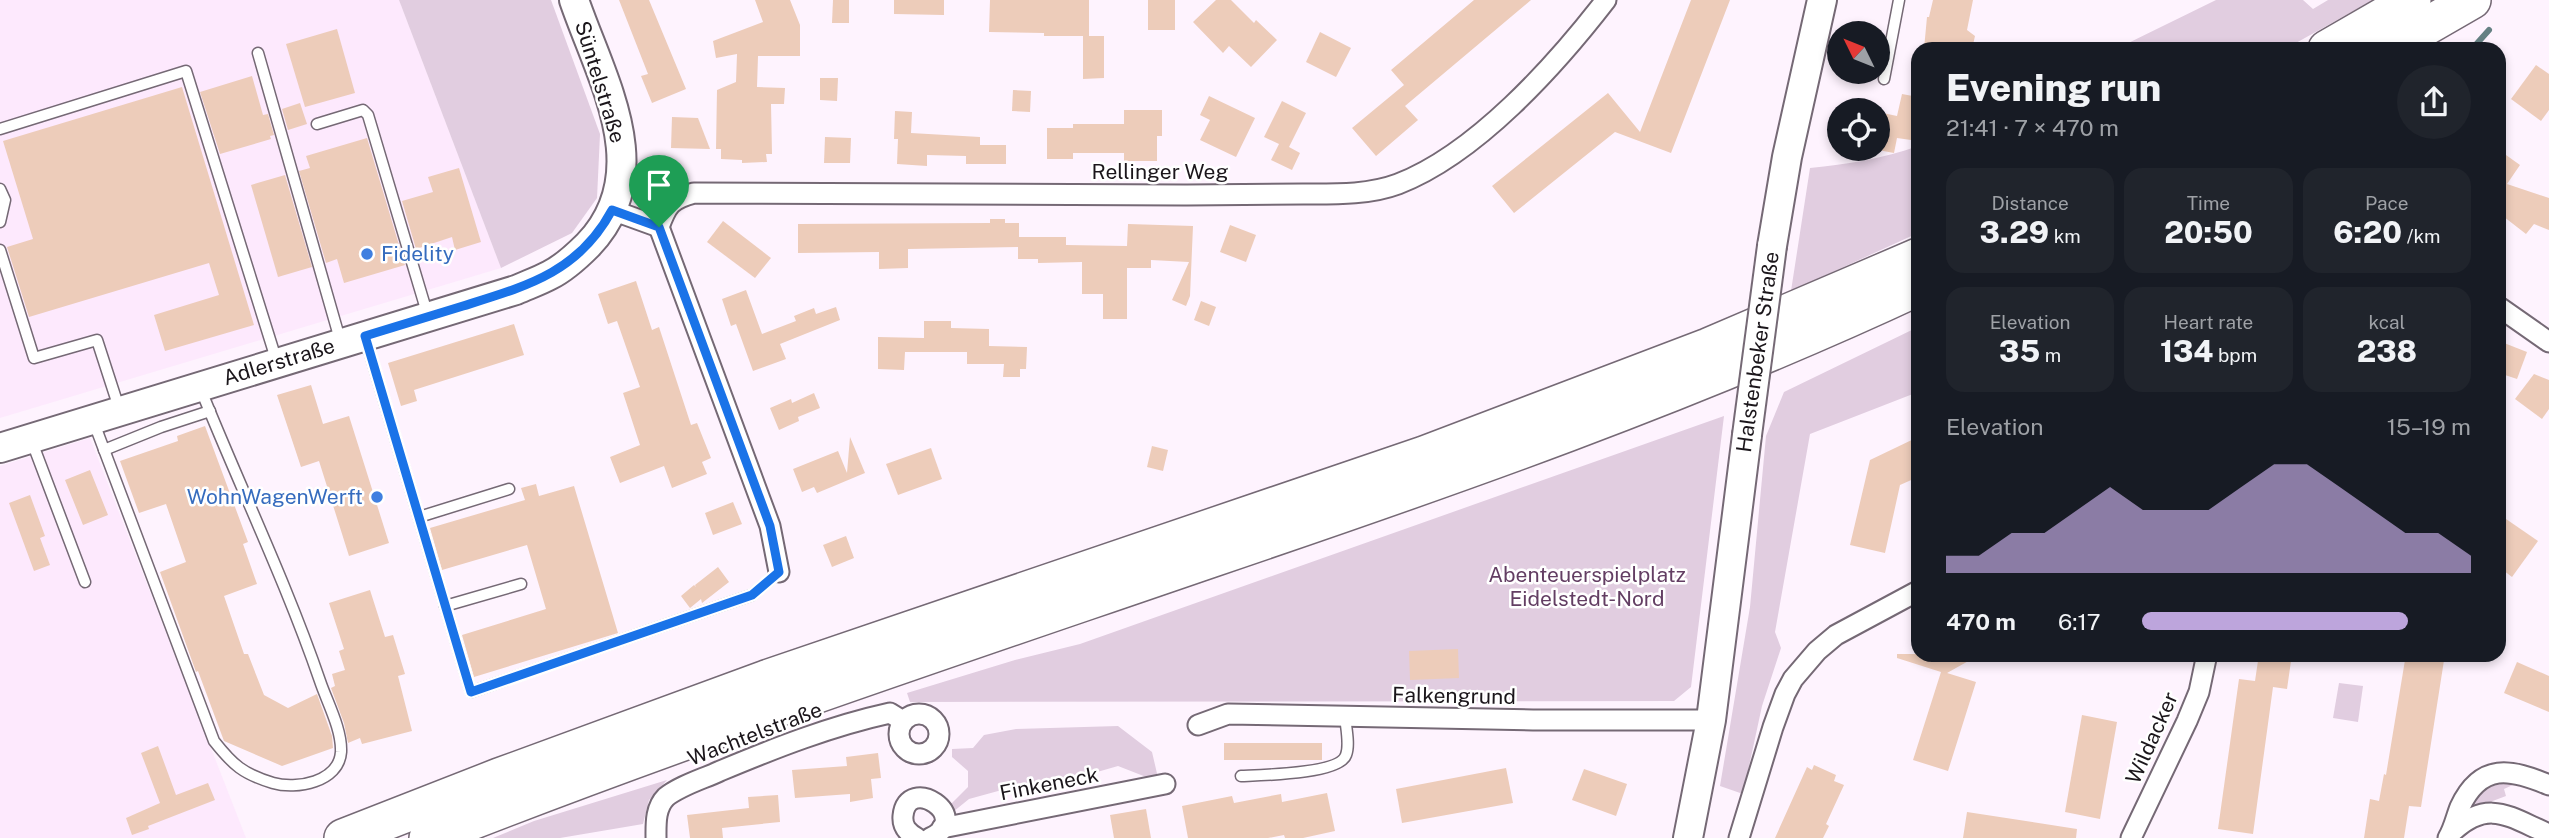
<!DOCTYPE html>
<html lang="en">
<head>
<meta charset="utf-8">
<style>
	:root { --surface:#171b24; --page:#20242c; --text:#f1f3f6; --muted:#9ea1a6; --accent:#bda5dc }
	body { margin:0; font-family:"Public Sans",sans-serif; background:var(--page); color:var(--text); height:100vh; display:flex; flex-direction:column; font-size:26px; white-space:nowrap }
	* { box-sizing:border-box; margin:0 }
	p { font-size:23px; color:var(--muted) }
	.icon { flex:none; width:38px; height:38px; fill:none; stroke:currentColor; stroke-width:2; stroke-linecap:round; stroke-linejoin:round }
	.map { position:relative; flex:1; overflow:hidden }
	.details { position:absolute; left:1911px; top:42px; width:595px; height:620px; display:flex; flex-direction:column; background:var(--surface); border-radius:21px; box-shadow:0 4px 10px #0003 }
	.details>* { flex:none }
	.needle { width:46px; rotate:313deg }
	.tools { position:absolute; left:1827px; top:21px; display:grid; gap:14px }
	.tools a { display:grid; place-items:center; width:63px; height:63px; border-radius:50%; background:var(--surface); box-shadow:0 4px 10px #0003; font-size:35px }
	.pin { position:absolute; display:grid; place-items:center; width:60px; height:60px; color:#fff; margin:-72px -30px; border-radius:50% 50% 50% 0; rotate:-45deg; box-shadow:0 0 7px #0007 }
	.pin .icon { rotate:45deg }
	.round { display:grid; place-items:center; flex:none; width:74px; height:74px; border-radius:37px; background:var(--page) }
	.overview { display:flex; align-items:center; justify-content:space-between; height:119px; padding:0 35px }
	h1 { font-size:38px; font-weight:800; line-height:52px }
	.figures { display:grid; grid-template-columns:repeat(3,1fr); gap:10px; height:119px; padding:7px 35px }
	.figures div { display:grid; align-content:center; border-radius:18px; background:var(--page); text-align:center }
	.figures b { font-size:30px; font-weight:800 }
	.figures small { font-size:19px; font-weight:400 }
	.figures p { font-size:19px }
	.chart { height:196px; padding:14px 35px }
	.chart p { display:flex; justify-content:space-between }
	.chart svg { width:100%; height:126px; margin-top:7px; fill:var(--accent); opacity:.7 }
	ul { padding:0 35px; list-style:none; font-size:23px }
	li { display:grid; grid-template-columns:112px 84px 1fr; align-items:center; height:52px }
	li i { height:18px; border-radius:9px; background:var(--accent) }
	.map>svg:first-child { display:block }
	.built { fill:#fde9fd }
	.green { fill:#e1cde0 }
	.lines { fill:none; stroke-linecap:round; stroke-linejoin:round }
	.stream { stroke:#658083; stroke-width:6 }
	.building { fill:#edccba }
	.lane-casing { stroke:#756975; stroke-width:13 }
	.street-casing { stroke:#756975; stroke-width:23 }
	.secondary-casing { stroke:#756975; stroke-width:32 }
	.highway-casing { stroke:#756975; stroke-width:40 }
	.lane { stroke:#fff; stroke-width:10 }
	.street { stroke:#fff; stroke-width:19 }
	.secondary { stroke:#fff; stroke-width:28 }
	.highway { stroke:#fff; stroke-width:37 }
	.secondary-bridge-casing { stroke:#756975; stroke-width:32; stroke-linecap:butt }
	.secondary-bridge { stroke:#fff; stroke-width:28 }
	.route-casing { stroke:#fff; stroke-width:14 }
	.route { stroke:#1a73e8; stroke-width:9 }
	.shop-dot { fill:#3f7fe0; stroke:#fff; stroke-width:2.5 }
	.labels { text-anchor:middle; stroke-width:5; stroke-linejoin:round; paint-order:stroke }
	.street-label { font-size:21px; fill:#1b161b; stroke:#fff }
	.shop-label { font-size:21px; fill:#366cbe; stroke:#fff; text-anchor:start }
	.park-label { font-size:21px; fill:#633e63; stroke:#fff }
</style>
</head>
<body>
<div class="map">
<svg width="2549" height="838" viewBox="0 0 2549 838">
	<rect width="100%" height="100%" fill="#fef3fe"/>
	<g class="built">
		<polygon points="0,0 399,0 501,268 0,418"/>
		<polygon points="90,438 246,838 0,838 0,466"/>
	</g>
	<g class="green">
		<polygon points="399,0 551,0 600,134 597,198 572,233 501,268"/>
		<polygon points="2216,0 2303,0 2313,9 2328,0 2373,0 2285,49 2116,49"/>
		<path d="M1918,146v87l-127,58 19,-123c37,-4 73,-9 108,-22z"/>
		<polygon points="1918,327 1918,392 1810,434 1775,632 1781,648 1762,706 1743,794 1720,786 1750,607 1766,436 1784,392"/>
		<polygon points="1724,416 1691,687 1674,701 910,702 907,693 1015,660 1080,644"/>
		<polygon points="2339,683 2363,686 2358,722 2333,718"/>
		<polygon points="1118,726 1152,752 1159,782 1118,766 1059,783 1009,788 969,799 948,816 944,802 952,803 968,787 968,771 952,757 952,749 973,748 984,735 1016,729"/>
		<polygon points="667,780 649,800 643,824 560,838 493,838 534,821"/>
		<polygon points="2508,782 2517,783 2504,789 2506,796 2474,808 2470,804 2490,787"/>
	</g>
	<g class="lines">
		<polyline class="stream" points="2472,49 2489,30"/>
	</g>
	<g class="building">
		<polygon points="619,0 649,0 686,89 652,103 641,76 648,74"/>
		<polygon points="755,0 790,0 800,25 800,56 758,56 757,87 785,88 784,104 771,104 772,154 766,154 767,162 742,163 742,160 721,159 721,149 716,149 717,90 736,82 737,54 716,58 713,41 763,22"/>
		<polygon points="833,0 849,0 849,23 832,23"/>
		<polygon points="894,0 944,0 944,15 894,14"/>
		<polygon points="990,0 1089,0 1089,36 1044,36 1044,33 989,32"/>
		<rect x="1148" y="0" width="27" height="30"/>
		<polygon points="1216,0 1231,0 1254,23 1256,20 1277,40 1251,67 1229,46 1223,53 1193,22"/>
		<polygon points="1474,0 1531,0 1405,106 1418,120 1376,156 1352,128 1404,85 1391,70"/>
		<polygon points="1691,0 1730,0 1671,153 1615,132 1514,213 1492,186 1608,93 1640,132"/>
		<polygon points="1933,0 1973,0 1967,30 1975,36 1972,49 1924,49 1927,17 1929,17"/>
		<polygon points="337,29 355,93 305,107 286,44"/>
		<polygon points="1320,32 1351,48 1336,77 1306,62"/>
		<polygon points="1083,36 1104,36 1104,78 1083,79"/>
		<polygon points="2536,65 2549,74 2549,110 2541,121 2511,99"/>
		<polygon points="252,76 263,115 268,114 274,135 270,136 271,139 220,154 200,92"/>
		<polygon points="820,78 838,78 837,101 820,100"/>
		<polygon points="182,87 254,325 165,351 154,315 219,295 209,263 29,317 7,247 33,239 3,141"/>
		<polygon points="1013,90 1031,91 1030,112 1012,111"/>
		<polygon points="1902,94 1918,97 1918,141 1897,138 1894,153 1878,150 1878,112 1897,116"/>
		<polygon points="1209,96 1255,118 1236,157 1200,140 1210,120 1200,115"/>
		<polygon points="1282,101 1306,113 1289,147 1300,153 1292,170 1271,160 1279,144 1264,137"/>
		<polygon points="300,103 307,124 288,130 282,109"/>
		<polygon points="1124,110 1162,110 1162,136 1157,136 1157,161 1124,161 1124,153 1073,153 1073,159 1047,159 1047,128 1073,128 1073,124 1124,124"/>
		<polygon points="895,111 912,112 911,133 980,137 980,145 1006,145 1006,164 966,164 966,156 927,155 927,166 897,164 898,139 894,139"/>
		<polygon points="672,117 698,118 710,149 671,148"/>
		<polygon points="825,137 851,138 850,163 824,163"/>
		<polygon points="367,138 405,265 344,283 337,259 326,263 299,171 310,168 306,156"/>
		<polygon points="2499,150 2520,165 2507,184 2549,198 2549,230 2534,224 2526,234 2499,213"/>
		<polygon points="459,168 481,242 455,250 452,237 416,249 402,201 433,192 428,177"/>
		<polygon points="285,175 312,267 278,277 251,185"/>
		<polygon points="990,219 1005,219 1005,223 1019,223 1019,237 1066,237 1066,245 1127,246 1128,224 1193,226 1190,296 1186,306 1172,300 1189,262 1151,260 1151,268 1127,268 1127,319 1103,319 1103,294 1082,294 1082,262 1038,263 1038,259 1018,259 1018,247 908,249 908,268 879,269 879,252 798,253 798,224 990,223"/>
		<polygon points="723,221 771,258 755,278 707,242"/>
		<polygon points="1230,225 1256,235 1246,262 1220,252"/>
		<polygon points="636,281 652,330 659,327 691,425 697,423 711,458 702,462 707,474 672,488 664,466 620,483 610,457 640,445 623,393 640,387 617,321 608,324 598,294"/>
		<polygon points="746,290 762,334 796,321 794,316 814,308 816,314 836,307 840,320 780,344 786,359 753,371 736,324 731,326 722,299"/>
		<polygon points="1201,301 1216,307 1209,326 1194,320"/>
		<polygon points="924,321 951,321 951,328 989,329 989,346 1027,347 1026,369 1020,369 1020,377 1003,377 1004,364 967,364 967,352 905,352 904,370 878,369 878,337 924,338"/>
		<polygon points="514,324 524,355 414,390 417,401 401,406 388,363"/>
		<polygon points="2499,341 2527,352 2517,379 2499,373"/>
		<polygon points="2534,374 2549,380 2549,409 2542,419 2515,399"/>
		<polygon points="311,385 323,424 349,416 389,543 349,556 319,461 301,467 277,395"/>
		<polygon points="814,393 820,408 798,417 799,421 779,430 770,408 791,399 792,403"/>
		<polygon points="205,426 248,542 243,544 257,584 224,596 244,654 248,654 264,695 288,708 317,694 332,736 333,748 282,766 224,741 198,671 196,672 160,572 186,562 166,504 139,513 120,461 178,441 177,436"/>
		<polygon points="850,437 865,473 817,493 814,487 802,492 793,469 838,451 847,473"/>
		<polygon points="1918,437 1918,477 1900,485 1885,553 1850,545 1870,460"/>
		<polygon points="1152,446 1168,450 1163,471 1147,467"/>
		<polygon points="931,448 942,479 898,495 886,464"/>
		<polygon points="90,470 108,515 83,525 65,480"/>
		<polygon points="536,484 539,496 574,486 618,633 474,677 462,635 546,609 527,545 442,570 430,528 525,500 521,488"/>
		<polygon points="30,495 45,536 40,538 50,565 34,571 9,503"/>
		<polygon points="733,502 742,524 713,535 705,513"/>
		<polygon points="2506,519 2538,541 2512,577 2499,567 2499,529"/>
		<polygon points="846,536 854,558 832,567 823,545"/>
		<polygon points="718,567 729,582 702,603 701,599 690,608 681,596 694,585 696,587 695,585"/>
		<polygon points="370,590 385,637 393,635 405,674 398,676 412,731 362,744 360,738 348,743 344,723 331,688 335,686 332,674 345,670 339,651 344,649 329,603"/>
		<polygon points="1458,649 1459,678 1410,680 1409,651"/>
		<polygon points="1897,654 1981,654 1947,673 1976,682 1948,771 1913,760 1941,672 1897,658"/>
		<polygon points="2259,654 2292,654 2287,689 2273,687 2253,834 2218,829 2239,679 2255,681"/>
		<polygon points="2406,654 2445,654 2421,807 2409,806 2404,838 2364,838 2370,799 2379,801 2384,774 2386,775"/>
		<polygon points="2517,662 2549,676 2549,712 2504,693"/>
		<polygon points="2082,715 2117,722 2100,819 2065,812"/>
		<rect x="1224" y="743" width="98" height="17"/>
		<polygon points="158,746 176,795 208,783 215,800 148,826 149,829 132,835 126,818 160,803 141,753"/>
		<polygon points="878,753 881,778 871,779 873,798 850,802 850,794 795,798 792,770 847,766 846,757"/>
		<polygon points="1814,765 1836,775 1834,781 1844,785 1826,824 1829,826 1823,838 1775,838 1807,767 1812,770"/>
		<polygon points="1506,768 1513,803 1402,823 1396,789"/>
		<polygon points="1584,769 1627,784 1616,816 1572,800"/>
		<polygon points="1327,793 1335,831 1303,838 1285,838 1284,835 1268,838 1188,838 1182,806 1232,796 1234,803 1281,794 1282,802"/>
		<polygon points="778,795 780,822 722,828 723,838 690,838 687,815 749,808 748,797"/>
		<polygon points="1146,809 1151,838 1114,838 1110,815"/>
		<polygon points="1967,812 2077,829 2076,838 1963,838"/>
	</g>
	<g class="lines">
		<defs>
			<g id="lane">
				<polyline points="258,53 341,343"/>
				<polyline points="1884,79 1899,0"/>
				<polyline points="317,124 363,110 368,115 428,316"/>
				<polyline points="0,129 186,71 277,362"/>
				<polyline points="0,189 5,200 0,222"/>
				<polyline points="0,250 34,358 97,340 120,411"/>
				<polyline points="366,340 471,692 752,595 779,572"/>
				<path d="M94,423l120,318c19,24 29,33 59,42 23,7 66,-1 68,-31 1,-23 -14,-50 -21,-71 -34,-99 -80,-194 -119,-291"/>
				<polyline points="32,442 85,582"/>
				<polyline points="104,450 161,427 210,411"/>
				<polyline points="419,517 509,489"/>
				<polyline points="445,606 521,584"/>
				<path d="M1241,776c20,-1 99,-2 105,-21 4,-10 0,-27 -1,-39"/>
			</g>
			<g id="street">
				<polyline points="612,210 659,227"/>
				<path d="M659,227c8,-22 12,-28 35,-34 165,1 329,1 493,2 39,0 78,-1 116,-1 31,0 66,1 95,-10 78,-30 157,-118 208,-184"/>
				<polyline points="659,227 770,526 779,572"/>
				<polyline points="2499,307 2549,342"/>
				<circle cx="919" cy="734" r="20"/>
				<polyline points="1198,725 1228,714 1533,720 1711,720"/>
				<polyline points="942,828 1165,784"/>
				<path d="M2452,832c37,-34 57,-15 97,2"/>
				<path d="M656,838c0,-14 -1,-30 10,-41 15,-12 37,-18 54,-26 55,-23 111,-45 170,-58l13,8"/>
				<path d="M917,838c-9,-5 -15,-11 -14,-22 4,-43 72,1 27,22"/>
				<polyline points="1739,838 1773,727 1785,694 1793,679 1817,651 1836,635 1918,591"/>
				<polyline points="2131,838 2187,721 2199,692 2207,654"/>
				<path d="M2448,838c6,-10 8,-21 12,-31 21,-45 51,-38 89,-22"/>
			</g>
			<g id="secondary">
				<polyline points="1772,246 1787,157 1822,0"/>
				<path d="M0,448l516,-158c11,-5 23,-9 34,-15 14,-7 27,-19 38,-30 70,-73 13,-166 -14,-245"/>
				<polyline points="1688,838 1711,720 1747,435"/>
			</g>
			<g id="highway">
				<polyline points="2327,49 2412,0"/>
				<polyline points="2387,49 2472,0"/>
				<polyline points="343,838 499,777 766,679 1424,455 1708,347 1918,257"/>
				<path d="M428,838c258,-102 520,-189 782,-279 239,-81 479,-165 708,-272"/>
			</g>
		</defs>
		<use href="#lane" class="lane-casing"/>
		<use href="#street" class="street-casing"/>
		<use href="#secondary" class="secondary-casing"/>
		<use href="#highway" class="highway-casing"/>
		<use href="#lane" class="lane"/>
		<use href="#street" class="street"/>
		<use href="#secondary" class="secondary"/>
		<use href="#highway" class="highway"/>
		<defs>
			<polyline id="secondary-bridge" points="1747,435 1772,246"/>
		</defs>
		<use href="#secondary-bridge" class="secondary-bridge-casing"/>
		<use href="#secondary-bridge" class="secondary-bridge"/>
	</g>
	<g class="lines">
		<defs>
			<path id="route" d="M612,210l47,17 111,299 9,46 -27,23 -281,97 -106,-356c33,-10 66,-20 98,-30 64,-20 116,-34 149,-96z"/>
		</defs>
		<use href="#route" class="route-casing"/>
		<use href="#route" class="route"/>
	</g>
	<g class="shop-dot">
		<circle cx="367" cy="254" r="7"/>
		<circle cx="377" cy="497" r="7"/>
	</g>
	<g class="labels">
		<g class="street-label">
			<text transform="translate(600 82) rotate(73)" y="7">Süntelstraße</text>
			<text x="1160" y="179">Rellinger Weg</text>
			<text transform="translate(1758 352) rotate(-82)" y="7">Halstenbeker Straße</text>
			<text transform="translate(279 362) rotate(-17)" y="7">Adlerstraße</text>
			<text transform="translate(1454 696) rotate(1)" y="7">Falkengrund</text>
			<text transform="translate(755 734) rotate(-21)" y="7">Wachtelstraße</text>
			<text transform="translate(2152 738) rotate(-66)" y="7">Wildacker</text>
			<text transform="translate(1049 784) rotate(-11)" y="7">Finkeneck</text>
		</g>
		<g class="shop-label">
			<text x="381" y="261">Fidelity</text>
			<text x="363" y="504" text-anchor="end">WohnWagenWerft</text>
		</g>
		<g class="park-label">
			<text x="1587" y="582">Abenteuerspielplatz<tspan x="1587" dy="24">Eidelstedt-Nord</tspan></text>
		</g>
	</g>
</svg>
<div class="tools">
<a><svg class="needle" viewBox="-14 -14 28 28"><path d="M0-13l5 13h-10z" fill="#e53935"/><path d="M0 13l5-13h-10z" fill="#9ea1a6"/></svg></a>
<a><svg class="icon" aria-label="locate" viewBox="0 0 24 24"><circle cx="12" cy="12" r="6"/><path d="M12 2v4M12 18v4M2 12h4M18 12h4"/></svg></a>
</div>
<div class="pin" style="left:659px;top:227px;background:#1e9e55"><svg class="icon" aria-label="arrive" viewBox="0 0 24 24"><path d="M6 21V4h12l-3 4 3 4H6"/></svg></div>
<section class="details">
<div class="overview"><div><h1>Evening run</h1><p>21:41 · 7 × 470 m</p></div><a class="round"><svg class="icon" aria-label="share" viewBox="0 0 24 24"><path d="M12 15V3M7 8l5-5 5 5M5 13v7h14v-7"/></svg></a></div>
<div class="figures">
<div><p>Distance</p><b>3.29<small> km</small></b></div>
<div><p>Time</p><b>20:50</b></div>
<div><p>Pace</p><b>6:20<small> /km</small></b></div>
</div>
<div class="figures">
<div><p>Elevation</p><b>35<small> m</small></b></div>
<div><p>Heart rate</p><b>134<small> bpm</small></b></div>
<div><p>kcal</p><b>238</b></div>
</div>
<div class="chart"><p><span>Elevation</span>15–19 m</p>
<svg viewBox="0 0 160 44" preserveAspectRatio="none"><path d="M0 44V38L10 38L20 30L30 30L40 22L50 14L60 22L70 22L80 22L90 14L100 6L110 6L120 14L130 22L140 30L150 30L160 38V44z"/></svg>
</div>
<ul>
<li><b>470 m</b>6:17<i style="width:81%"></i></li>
</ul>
</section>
</div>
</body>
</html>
